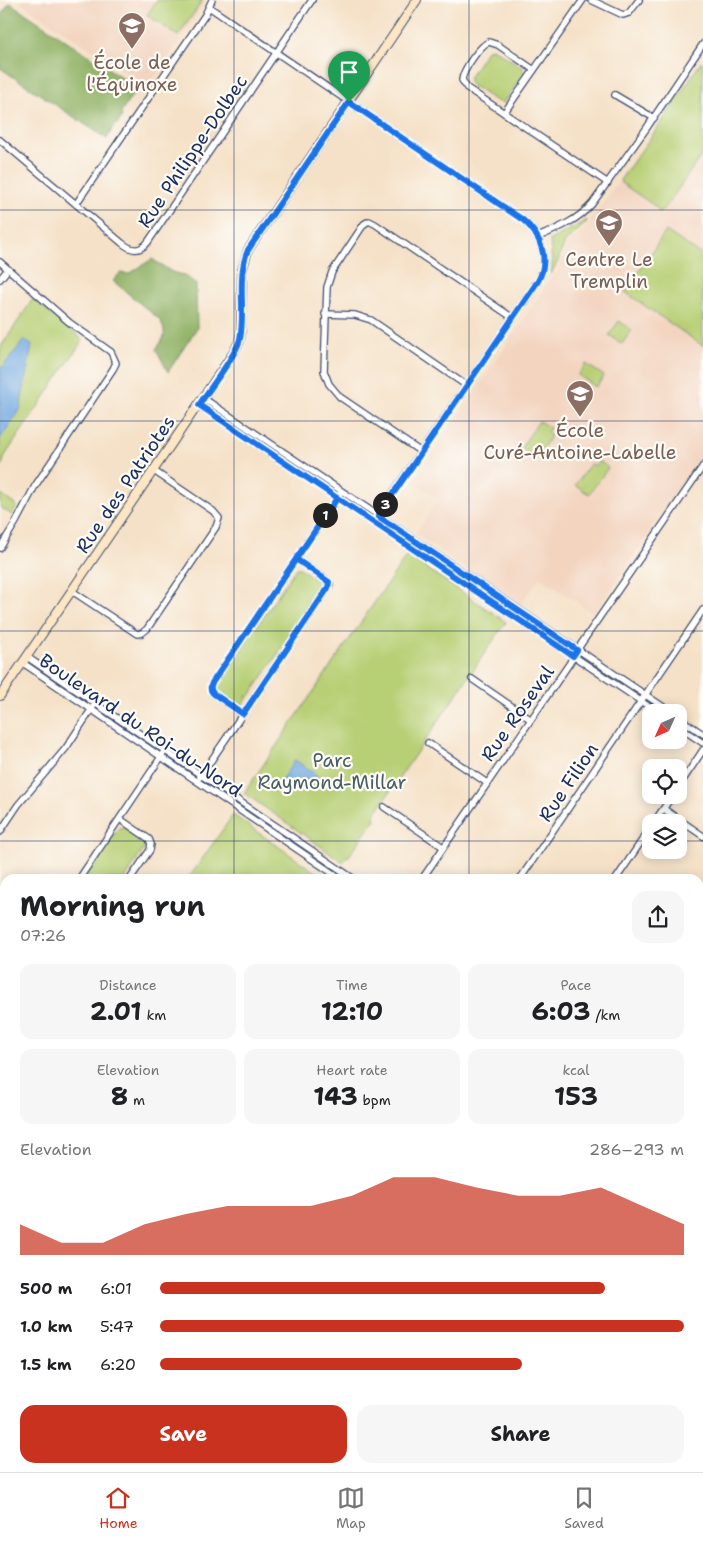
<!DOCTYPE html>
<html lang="en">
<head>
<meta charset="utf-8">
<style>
	:root { --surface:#fff; --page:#f6f6f6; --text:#202124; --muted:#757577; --line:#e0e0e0; --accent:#c8321e }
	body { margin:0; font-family:"Shantell Sans",sans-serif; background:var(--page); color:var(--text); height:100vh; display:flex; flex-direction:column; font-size:19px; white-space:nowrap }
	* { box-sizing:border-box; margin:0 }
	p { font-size:16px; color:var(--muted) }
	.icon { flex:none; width:28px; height:28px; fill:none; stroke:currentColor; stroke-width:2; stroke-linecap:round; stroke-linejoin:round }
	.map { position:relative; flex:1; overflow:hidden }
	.sheet { position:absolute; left:0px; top:874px; width:704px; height:599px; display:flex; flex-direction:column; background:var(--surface); border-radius:15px 15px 0 0; box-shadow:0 2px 12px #0003 }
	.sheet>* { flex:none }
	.needle { width:32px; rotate:225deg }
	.controls { position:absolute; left:642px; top:704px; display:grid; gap:10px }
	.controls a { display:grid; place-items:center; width:45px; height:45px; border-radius:10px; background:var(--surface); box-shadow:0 2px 12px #0003; font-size:25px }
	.pin { position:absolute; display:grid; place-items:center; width:42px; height:42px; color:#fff; margin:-51px -21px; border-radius:50% 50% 50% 0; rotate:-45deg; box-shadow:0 0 5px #0007 }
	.pin .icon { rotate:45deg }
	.km { position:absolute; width:25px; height:25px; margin:-12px; border-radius:50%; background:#222; color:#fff; font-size:14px; line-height:25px; text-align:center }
	.round { display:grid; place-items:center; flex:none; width:52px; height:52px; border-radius:15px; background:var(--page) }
	.summary { display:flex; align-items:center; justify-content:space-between; height:85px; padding:0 20px }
	h1 { font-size:28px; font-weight:700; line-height:38px }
	.stats { display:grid; grid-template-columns:repeat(3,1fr); gap:8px; height:85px; padding:5px 20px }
	.stats div { display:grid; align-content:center; border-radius:12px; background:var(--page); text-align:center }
	.stats b { font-size:25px; font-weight:700 }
	.stats small { font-size:14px; font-weight:400 }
	.stats p { font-size:14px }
	.chart { height:140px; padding:10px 20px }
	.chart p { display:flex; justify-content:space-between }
	.chart svg { width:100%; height:90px; margin-top:5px; fill:var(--accent); opacity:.7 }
	.button { display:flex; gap:10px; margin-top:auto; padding:10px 20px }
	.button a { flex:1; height:58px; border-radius:15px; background:var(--accent); color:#fff; font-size:20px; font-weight:700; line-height:58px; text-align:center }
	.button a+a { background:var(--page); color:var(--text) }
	ul { padding:0 20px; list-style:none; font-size:16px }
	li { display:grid; grid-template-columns:80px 60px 1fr; align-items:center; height:38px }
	li i { height:12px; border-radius:6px; background:var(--accent) }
	.tab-bar { display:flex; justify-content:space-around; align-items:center; height:70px; border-top:1px solid var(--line); background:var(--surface); font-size:14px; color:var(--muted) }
	.tab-bar a { display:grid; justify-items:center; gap:2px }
	.tab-bar .active { color:var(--accent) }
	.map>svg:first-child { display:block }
	.built { fill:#f3d4bf }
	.green { fill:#b7cf74; stroke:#697f69 }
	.forest { fill:#91b266; stroke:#567062 }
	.water { fill:#74aae2; stroke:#486ca0 }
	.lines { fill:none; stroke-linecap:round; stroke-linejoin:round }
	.street-casing { stroke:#3c4a6e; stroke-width:8 }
	.secondary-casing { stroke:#3c4a6e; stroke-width:10 }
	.primary-casing { stroke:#3c4a6e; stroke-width:11 }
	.street { stroke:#fff; stroke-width:5.5 }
	.secondary { stroke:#fce6c4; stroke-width:8 }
	.primary { stroke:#f7c06c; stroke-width:9 }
	.route-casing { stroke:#fff; stroke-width:10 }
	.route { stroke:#1a73e8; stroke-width:6 }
	.grid { fill:none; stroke:#1b2f5e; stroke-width:1; stroke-opacity:0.55 }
	.labels { text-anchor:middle; stroke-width:4.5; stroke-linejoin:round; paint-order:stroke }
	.education-label { font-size:19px; fill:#785e54; stroke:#fdfcf7 }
	.street-label { font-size:19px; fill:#1b2f5e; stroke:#fdfcf7 }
	.park-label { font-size:19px; fill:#4a5f65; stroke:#fdfcf7 }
</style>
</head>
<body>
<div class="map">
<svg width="703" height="1472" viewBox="0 0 703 1472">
	<rect width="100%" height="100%" fill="#fdfcf7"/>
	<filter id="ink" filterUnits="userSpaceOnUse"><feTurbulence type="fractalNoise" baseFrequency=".02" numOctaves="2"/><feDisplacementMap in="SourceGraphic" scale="10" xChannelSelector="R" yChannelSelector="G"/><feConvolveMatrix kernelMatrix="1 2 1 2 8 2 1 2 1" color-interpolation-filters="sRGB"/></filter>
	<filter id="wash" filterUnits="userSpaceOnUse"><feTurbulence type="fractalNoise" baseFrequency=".0096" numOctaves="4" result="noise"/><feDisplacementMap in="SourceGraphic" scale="20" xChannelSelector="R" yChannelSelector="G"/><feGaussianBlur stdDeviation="1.12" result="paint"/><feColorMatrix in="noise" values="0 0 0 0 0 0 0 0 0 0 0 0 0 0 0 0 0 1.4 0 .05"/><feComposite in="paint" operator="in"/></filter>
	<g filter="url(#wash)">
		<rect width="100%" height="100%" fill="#f5e1c7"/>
		<g class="built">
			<polygon points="22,0 207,0 148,87 20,2"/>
			<polygon points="703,153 703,454 594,614 540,577 520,605 415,534 439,499 413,482 541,294 549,279 557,272 566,246 590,224 590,218 601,206 620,180 621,183 655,206 658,212 665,208"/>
			<polygon points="703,1180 703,1232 699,1239 699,1186"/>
			<polygon points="703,1276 703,1314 699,1320 699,1282"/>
			<polygon points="0,1313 5,1313 5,1345 0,1347"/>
			<polygon points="62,1468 90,1468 87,1472 60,1472"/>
			<polygon points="256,1468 282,1468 279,1472 262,1472"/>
			<polygon points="483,1468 523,1468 531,1472 474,1472"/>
			<polygon points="579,1468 659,1468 655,1472 576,1472"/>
		</g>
		<g class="green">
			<polygon points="157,0 203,0 178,36 147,15"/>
			<polygon points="492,48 522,67 525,73 503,103 496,101 483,93 484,91 482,92 471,85 469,81 469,77 487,50"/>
			<polygon points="701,62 703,63 703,153 665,208 659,212 655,206 621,183 620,180 661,123"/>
			<polygon points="587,220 586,223 565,242 557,263 551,274 552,262 550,240 580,224 583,224 582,223"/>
			<polygon points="666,231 703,256 703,346 625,292"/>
			<polygon points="33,299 83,340 6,454 0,470 0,348"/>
			<polygon points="619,321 632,330 622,344 609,335"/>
			<polygon points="586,364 604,376 596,387 578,375"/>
			<polygon points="539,421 550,428 547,433 551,436 536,458 521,448"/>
			<polygon points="599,461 608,468 589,494 575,485 591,463 595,466"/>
			<polygon points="0,494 17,506 12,515 0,507"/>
			<polygon points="407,555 506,622 374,815 375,819 349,856 347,856 343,862 244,793"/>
			<polygon points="296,568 300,568 323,585 322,588 249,697 246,696 247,699 242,705 239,705 218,691 217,685"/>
			<polygon points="233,815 325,879 188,879"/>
			<polygon points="122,827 126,828 147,844 125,879 84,879 118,829"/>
			<polygon points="703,1399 703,1428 699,1435 699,1405"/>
		</g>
		<g class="forest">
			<polygon points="10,3 139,89 131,97 121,113 122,116 119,122 113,127 107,139 0,68 0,16"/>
			<path d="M152,259l20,13 12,3 12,9 1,44 -29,44 -12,-23c9,-12 11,-14 4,-29l-47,-39 7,-8 9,1z"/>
		</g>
		<g class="water">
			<polygon points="24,340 32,345 22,398 21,408 0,439 0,370"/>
			<polygon points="295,760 317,775 311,785 299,777 291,790 280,782"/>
		</g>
	</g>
	<g filter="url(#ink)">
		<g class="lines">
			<defs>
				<g id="street">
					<polyline points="591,0 623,15 629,13 639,0"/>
					<path d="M209,7l314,213c18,15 27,39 15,61l-165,241"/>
					<path d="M534,70l-36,-25 -9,-3c-9,3 -26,28 -27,38l5,8 141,95"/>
					<polyline points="615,95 654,118"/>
					<polyline points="504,113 583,0"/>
					<path d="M0,140l122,103c10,8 18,9 26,-1l164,-242"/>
					<polyline points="76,204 205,15 212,0"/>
					<path d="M538,237c19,-8 40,-17 54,-33l54,-75 57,-85"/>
					<polyline points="0,262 70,323 111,352 116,363 113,369 35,486 16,522 0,548"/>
					<polyline points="0,279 8,269"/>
					<polyline points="325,314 355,315 371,320 467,386"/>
					<polyline points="203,398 671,712"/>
					<polyline points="199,405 657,712"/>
					<polyline points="421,452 340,397 329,384 324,371 327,287 332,272 364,224 369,221 375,224 513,318"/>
					<polyline points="72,591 137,634 142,633 147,629 216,527 219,518 213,511 154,471"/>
					<polyline points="27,657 354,879"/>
					<polyline points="23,663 341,879"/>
					<polyline points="472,679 530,719"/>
					<polyline points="243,714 212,693 211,685 339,495"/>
					<polyline points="679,718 703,734"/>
					<polyline points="679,727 703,743"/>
					<polyline points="428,743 487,783"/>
					<polyline points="200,777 328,588 330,584 328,581 296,559"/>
					<polyline points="679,786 703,750"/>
					<polyline points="384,807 443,847"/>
					<polyline points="664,809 703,836"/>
					<polyline points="120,819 149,839 151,844 150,850 130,879"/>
					<polyline points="654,822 673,795"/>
					<polyline points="0,832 18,805 66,748 93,707"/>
					<polyline points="79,879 163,754"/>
					<polyline points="422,879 569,664 577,650 703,466"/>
					<polyline points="520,879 703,610"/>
					<polyline points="616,879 651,827"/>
					<polyline points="0,970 5,973"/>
					<polyline points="0,978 5,982"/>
					<polyline points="0,1003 5,996"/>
					<polyline points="699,1111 703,1114"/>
					<polyline points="699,1121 703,1124"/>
					<polyline points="0,1149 5,1142"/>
					<polyline points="0,1180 5,1183"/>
					<polyline points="699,1391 703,1384"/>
					<polyline points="124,1472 127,1468"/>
					<polyline points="209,1472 212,1468"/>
				</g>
				<g id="secondary">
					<polyline points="0,696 234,352 239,342 241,333 242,271 248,250 417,0"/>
					<polyline points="0,1355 5,1354"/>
					<polyline points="699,1457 703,1457"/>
				</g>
				<g id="primary">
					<polyline points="699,1260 703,1253"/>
					<polyline points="546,1468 547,1472"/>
					<polyline points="556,1472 559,1468"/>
				</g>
			</defs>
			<use href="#street" class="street-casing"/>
			<use href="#secondary" class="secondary-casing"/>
			<use href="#primary" class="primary-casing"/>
			<use href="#street" class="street"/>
			<use href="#secondary" class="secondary"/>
			<use href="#primary" class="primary"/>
		</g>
	</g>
	<g class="lines" filter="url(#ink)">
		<defs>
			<path id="route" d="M349,102l-101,148c-12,28 -2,59 -8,89 -4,17 -31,50 -41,66l138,93 -3,5 -122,180c-2,4 -2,8 2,11l29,20 85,-126 1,-6 -3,-2 -30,-21 41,-61 236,158 4,-6 -199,-134 160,-235c12,-22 3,-46 -15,-61l-174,-118"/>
		</defs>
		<use href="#route" class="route-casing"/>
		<use href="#route" class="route"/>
	</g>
	<path class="grid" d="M234,0v879M469,0v879M0,210h703M0,421h703M0,631h703M0,841h651M679,841h24M0,1051h5M699,1051h4M0,1262h5M699,1262h4M234,1468v4M469,1468v4"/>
	<defs>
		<symbol id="school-pin" viewBox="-11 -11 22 30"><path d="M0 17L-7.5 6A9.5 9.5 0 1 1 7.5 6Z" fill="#8d6e63" stroke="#fdfcf7"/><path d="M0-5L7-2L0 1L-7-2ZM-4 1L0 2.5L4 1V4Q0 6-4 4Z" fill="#fff"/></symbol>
		<symbol id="university-pin" viewBox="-11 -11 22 30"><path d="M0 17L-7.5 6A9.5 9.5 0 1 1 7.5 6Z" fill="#8d6e63" stroke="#fdfcf7"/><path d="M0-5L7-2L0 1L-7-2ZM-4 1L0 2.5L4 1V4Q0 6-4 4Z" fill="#fff"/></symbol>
	</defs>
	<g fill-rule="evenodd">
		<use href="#school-pin" x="116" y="10" width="32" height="43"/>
		<use href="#university-pin" x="593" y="207" width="32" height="43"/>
		<use href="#school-pin" x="564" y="378" width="32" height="43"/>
	</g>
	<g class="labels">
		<g class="education-label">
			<text x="132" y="69">École de<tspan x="132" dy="22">l'Équinoxe</tspan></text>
			<text x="609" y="266">Centre Le<tspan x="609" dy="22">Tremplin</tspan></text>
			<text x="580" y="437">École<tspan x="580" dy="22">Curé-Antoine-Labelle</tspan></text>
		</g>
		<g class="street-label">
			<text transform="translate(192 151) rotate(-56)" y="7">Rue Philippe-Dolbec</text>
			<text transform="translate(125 484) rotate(-56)" y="7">Rue des Patriotes</text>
			<text transform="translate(517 713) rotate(-55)" y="7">Rue Roseval</text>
			<text transform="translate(141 725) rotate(34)" y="7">Boulevard du Roi-du-Nord</text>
			<text transform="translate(568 782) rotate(-56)" y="7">Rue Filion</text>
		</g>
		<g class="park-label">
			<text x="332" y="767">Parc<tspan x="332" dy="22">Raymond-Millar</tspan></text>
		</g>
	</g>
</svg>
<div class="controls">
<a><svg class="needle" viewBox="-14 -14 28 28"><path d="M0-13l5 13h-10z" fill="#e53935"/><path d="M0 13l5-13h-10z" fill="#757577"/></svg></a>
<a><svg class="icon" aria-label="locate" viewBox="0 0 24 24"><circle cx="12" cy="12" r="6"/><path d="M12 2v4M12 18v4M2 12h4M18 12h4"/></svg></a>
<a><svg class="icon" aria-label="layers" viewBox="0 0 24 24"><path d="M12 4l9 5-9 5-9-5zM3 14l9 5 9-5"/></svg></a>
</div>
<div class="pin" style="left:349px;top:102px;background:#1e9e55"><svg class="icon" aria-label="arrive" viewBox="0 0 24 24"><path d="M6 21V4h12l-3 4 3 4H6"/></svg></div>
<b class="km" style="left:325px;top:515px">1</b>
<b class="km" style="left:385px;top:504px">3</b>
<section class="sheet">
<div class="summary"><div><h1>Morning run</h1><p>07:26</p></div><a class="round"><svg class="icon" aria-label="share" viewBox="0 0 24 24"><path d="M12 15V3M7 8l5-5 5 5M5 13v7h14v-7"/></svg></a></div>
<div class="stats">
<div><p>Distance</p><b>2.01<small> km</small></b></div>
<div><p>Time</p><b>12:10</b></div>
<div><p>Pace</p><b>6:03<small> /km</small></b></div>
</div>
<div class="stats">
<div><p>Elevation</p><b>8<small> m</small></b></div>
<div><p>Heart rate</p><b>143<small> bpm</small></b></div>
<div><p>kcal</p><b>153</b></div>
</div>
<div class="chart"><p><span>Elevation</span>286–293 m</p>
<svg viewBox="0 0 160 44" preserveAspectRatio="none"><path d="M0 44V29L10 38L20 38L30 29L40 24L50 20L60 20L70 20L80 15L90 6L100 6L110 11L120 15L130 15L140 11L150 20L160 29V44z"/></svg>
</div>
<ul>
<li><b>500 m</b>6:01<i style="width:85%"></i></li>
<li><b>1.0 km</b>5:47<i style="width:100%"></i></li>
<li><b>1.5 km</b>6:20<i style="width:69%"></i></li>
</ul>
<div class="button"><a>Save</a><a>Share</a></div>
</section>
</div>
<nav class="tab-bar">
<a class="active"><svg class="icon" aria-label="home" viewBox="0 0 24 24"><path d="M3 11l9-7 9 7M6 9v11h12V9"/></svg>Home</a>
<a><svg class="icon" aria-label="map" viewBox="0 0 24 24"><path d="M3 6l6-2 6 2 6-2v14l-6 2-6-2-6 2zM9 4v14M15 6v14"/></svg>Map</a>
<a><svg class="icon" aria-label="saved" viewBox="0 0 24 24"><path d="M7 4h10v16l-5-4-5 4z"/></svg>Saved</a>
</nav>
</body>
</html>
